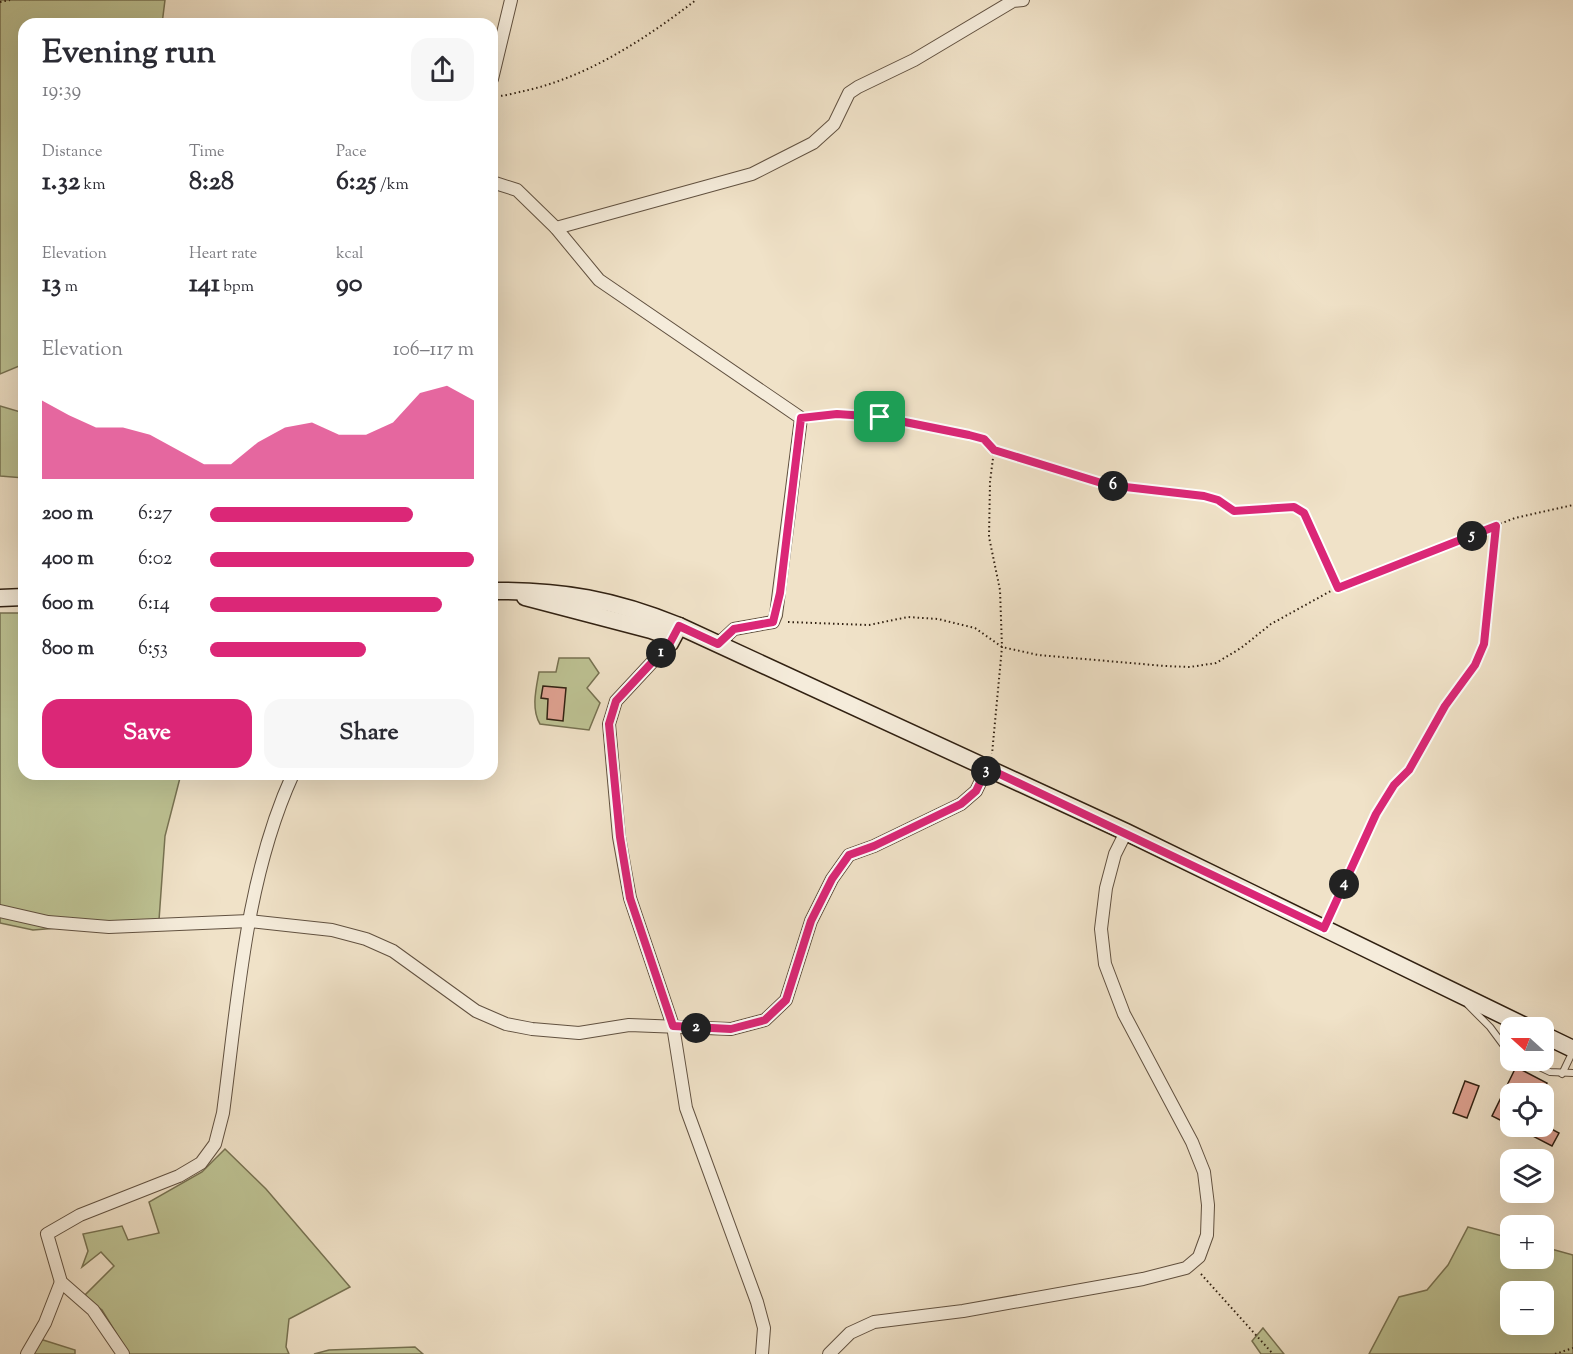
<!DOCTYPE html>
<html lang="en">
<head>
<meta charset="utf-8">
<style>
	:root { --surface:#fff; --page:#f7f7f7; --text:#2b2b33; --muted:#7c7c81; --accent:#db2777 }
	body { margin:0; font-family:"Sorts Mill Goudy",serif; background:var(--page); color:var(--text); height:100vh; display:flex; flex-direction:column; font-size:22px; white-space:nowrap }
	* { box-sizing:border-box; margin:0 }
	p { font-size:20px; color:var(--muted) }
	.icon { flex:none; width:33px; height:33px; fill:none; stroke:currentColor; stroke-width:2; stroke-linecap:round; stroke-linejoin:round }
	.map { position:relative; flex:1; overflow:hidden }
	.panel { position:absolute; left:18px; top:18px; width:480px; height:762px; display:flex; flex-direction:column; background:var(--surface); border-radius:18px; box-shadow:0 6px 24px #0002 }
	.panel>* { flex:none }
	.needle { width:39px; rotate:291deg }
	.fabs { position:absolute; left:1500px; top:1017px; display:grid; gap:12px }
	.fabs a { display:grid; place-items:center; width:54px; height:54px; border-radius:12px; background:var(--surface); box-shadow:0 6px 24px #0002; font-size:30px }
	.pin { position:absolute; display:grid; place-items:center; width:51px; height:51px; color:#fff; margin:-26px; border-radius:12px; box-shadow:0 3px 9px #0006 }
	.km { position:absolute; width:30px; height:30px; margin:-15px; border-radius:50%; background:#222; color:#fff; font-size:16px; line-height:30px; text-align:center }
	.round { display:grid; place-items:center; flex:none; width:63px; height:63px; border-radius:18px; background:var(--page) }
	.headline { display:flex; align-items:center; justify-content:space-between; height:102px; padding:0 24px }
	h1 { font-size:33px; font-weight:800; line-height:45px }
	.metrics { display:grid; grid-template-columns:repeat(3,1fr); gap:9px; height:102px; padding:6px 24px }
	.metrics div { display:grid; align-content:center }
	.metrics b { font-size:26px; font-weight:800 }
	.metrics small { font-size:16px; font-weight:400 }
	.metrics p { font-size:16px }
	.chart { height:168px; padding:12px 24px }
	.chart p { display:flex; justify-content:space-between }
	.chart svg { width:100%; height:108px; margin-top:6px; fill:var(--accent); opacity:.7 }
	.button { display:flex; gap:12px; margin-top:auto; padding:12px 24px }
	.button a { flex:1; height:69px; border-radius:18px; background:var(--accent); color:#fff; font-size:24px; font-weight:800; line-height:69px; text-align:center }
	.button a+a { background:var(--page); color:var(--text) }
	ul { padding:0 24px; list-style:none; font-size:20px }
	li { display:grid; grid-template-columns:96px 72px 1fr; align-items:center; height:45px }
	li i { height:15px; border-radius:8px; background:var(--accent) }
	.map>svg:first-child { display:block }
	.green { fill:#bdc293; stroke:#777252; stroke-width:1.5; fill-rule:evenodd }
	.building { fill:#e0a292; stroke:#312112; stroke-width:1.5 }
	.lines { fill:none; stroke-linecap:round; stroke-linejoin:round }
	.lane-casing { stroke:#615140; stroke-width:8 }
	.street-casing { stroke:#615140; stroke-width:14 }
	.secondary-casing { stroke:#312112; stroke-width:19 }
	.path { stroke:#312112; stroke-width:2; stroke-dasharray:1.5 3; stroke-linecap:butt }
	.lane { stroke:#f5ecdb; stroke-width:6 }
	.street { stroke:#f5ecdb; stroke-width:12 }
	.secondary { stroke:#f5ecdb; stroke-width:16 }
	.route-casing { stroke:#fff; stroke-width:12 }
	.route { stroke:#db2777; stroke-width:8 }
</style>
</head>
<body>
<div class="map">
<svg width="1573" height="1354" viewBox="0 0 1573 1354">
	<rect width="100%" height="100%" fill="#f0e2c8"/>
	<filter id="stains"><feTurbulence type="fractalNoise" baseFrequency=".00333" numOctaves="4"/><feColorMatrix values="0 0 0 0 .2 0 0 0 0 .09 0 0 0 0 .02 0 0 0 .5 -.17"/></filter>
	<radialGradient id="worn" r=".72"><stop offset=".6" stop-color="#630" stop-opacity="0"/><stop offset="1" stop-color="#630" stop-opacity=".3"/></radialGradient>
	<g class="green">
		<polygon points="0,0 165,0 162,24 24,24 24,364 0,374"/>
		<polygon points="0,406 24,413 24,478 0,476"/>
		<polygon points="0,613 24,613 24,774 181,774 165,836 159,920 33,930 0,923"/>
		<path d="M559,658h30l10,15 -12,15 13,15 -11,27 -49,-6c-9,-15 -4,-35 -1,-52h17z"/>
		<polygon points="225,1149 266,1189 350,1287 289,1319 286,1347 289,1354 129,1354 102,1310 84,1296 114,1266 101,1252 82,1267 88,1251 83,1234 122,1226 128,1240 159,1233 149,1202 202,1172"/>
		<path d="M1468,1227l42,11v20h34v-11l29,8v99h-204l30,-57 28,-7 21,-25zM1510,1292h34v32h-34z"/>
		<polygon points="1263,1328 1284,1354 1261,1354 1252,1341"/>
		<polygon points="40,1339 75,1350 75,1354 22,1354"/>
		<polygon points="415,1347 423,1354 314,1354 329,1350"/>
	</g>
	<g class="building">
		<polygon points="543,686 566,688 563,721 547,719 548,699 541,698"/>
		<polygon points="1516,1067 1547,1083 1542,1094 1510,1094 1510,1125 1492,1116"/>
		<polygon points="1465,1081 1479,1086 1467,1118 1453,1113"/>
		<polygon points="1544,1125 1559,1133 1552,1146 1523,1131 1525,1126"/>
	</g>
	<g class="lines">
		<defs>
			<g id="lane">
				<polyline points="1468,1005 1490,1027 1510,1054"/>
				<polyline points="1525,1060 1550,1072 1573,1073"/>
				<polyline points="1562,1074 1573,1051"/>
			</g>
			<g id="street">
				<polyline points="492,79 511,0"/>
				<polyline points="492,182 517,190 556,228 599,280 801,418 776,615 773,622 734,629 718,644"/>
				<polyline points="556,228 752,174 813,143 834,124 849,93 858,87 914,60 1013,1 1023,0"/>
				<polyline points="670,643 616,701 609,724 619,837 630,898 673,1026 686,1108 757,1302 764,1328 762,1354"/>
				<polyline points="0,911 48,922 109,927 249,921 332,930 366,939 393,951 476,1011 506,1024 532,1029 579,1033 629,1025 731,1029 765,1020 786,1000 811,921 832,879 849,855 874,846 961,804 976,791 987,768"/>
				<polyline points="27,1354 45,1323 61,1282"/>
				<path d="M123,1354l-30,-44 -32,-28 -14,-48 33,-19 99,-39 22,-13 14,-19 8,-31c15,-113 22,-234 70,-339"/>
				<polyline points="829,1354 850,1333 874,1322 963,1311 1143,1279 1186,1268 1199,1257 1207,1235 1208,1205 1204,1172 1192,1142 1124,1014 1105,964 1101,929 1106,888 1115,854 1126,832"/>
			</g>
			<g id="secondary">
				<path d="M492,591c70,-1 123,9 187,35l447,206 403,196"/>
				<polyline points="525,597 651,630 662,634 670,643 679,626"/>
				<polyline points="0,598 24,597"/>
				<polyline points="1544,1035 1573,1049"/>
			</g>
		</defs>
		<use href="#lane" class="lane-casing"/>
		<use href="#street" class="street-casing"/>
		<use href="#secondary" class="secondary-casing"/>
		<g class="path">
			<polyline points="0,2 10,0"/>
			<path d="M492,96c11,1 22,-3 32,-5 64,-14 121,-52 172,-91"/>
			<path d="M812,417c54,-6 105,7 157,18l15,4 10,11 -4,32 -1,55 11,53 2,57 -10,107"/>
			<polyline points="994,450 1108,485 1204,496 1218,500 1234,511 1294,507 1304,513 1338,587"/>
			<polyline points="788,622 869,625 908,617 938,619 975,628 1002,647 1038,655 1165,666 1190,667 1216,663 1241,648 1271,624 1338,587 1515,518 1573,505"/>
			<polyline points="1330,914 1376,814 1394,785 1409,770 1445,706 1475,665 1484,644 1495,528"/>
			<polyline points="1201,1274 1273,1354"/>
			<polyline points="1555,1354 1573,1348"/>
		</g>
		<use href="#lane" class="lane"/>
		<use href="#street" class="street"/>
		<use href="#secondary" class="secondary"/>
	</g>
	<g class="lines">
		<defs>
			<polygon id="route" points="837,414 880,417 969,435 984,439 994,450 1108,485 1204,496 1218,500 1234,511 1294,507 1304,513 1338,588 1496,526 1484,644 1475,665 1445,706 1409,770 1394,785 1376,814 1324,928 987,768 976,791 961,804 874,846 849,855 832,879 811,921 786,1000 765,1020 731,1029 673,1026 630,898 620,837 609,724 616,701 670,643 679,626 718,644 734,629 773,622 780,593 801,418"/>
		</defs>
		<use href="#route" class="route-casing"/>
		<use href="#route" class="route"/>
	</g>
	<rect width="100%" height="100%" filter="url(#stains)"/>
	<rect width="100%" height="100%" fill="url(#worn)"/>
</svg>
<div class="fabs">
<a><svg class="needle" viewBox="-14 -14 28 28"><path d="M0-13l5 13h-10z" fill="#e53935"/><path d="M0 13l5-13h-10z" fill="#7c7c81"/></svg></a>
<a><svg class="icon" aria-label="locate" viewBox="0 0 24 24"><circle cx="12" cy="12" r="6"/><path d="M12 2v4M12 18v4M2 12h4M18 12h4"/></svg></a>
<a><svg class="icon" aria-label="layers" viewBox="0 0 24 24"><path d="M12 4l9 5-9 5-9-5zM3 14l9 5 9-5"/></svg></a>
<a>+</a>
<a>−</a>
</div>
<div class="pin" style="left:880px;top:417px;background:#1e9e55"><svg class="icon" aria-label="arrive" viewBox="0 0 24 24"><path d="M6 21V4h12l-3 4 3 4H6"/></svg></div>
<b class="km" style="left:661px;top:653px">1</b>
<b class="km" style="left:696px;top:1028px">2</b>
<b class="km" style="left:986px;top:771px">3</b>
<b class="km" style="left:1344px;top:884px">4</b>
<b class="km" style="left:1472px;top:536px">5</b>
<b class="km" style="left:1113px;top:486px">6</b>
<section class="panel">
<div class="headline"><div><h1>Evening run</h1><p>19:39</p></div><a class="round"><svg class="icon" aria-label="share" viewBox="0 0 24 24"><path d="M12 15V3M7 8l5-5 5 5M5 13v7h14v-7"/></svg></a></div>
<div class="metrics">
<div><p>Distance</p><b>1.32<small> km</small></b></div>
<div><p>Time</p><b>8:28</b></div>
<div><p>Pace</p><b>6:25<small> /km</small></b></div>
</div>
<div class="metrics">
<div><p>Elevation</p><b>13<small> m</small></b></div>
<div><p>Heart rate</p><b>141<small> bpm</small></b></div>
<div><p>kcal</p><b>90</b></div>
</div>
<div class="chart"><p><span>Elevation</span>106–117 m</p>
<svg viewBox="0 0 160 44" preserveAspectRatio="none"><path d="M0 44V12L10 18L20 23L30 23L40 26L50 32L60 38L70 38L80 29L90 23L100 21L110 26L120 26L130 21L140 9L150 6L160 12V44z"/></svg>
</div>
<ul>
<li><b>200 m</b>6:27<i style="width:77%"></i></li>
<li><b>400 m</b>6:02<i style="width:100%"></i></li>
<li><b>600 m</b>6:14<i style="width:88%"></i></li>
<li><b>800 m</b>6:53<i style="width:59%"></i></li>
</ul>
<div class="button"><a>Save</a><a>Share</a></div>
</section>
</div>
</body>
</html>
